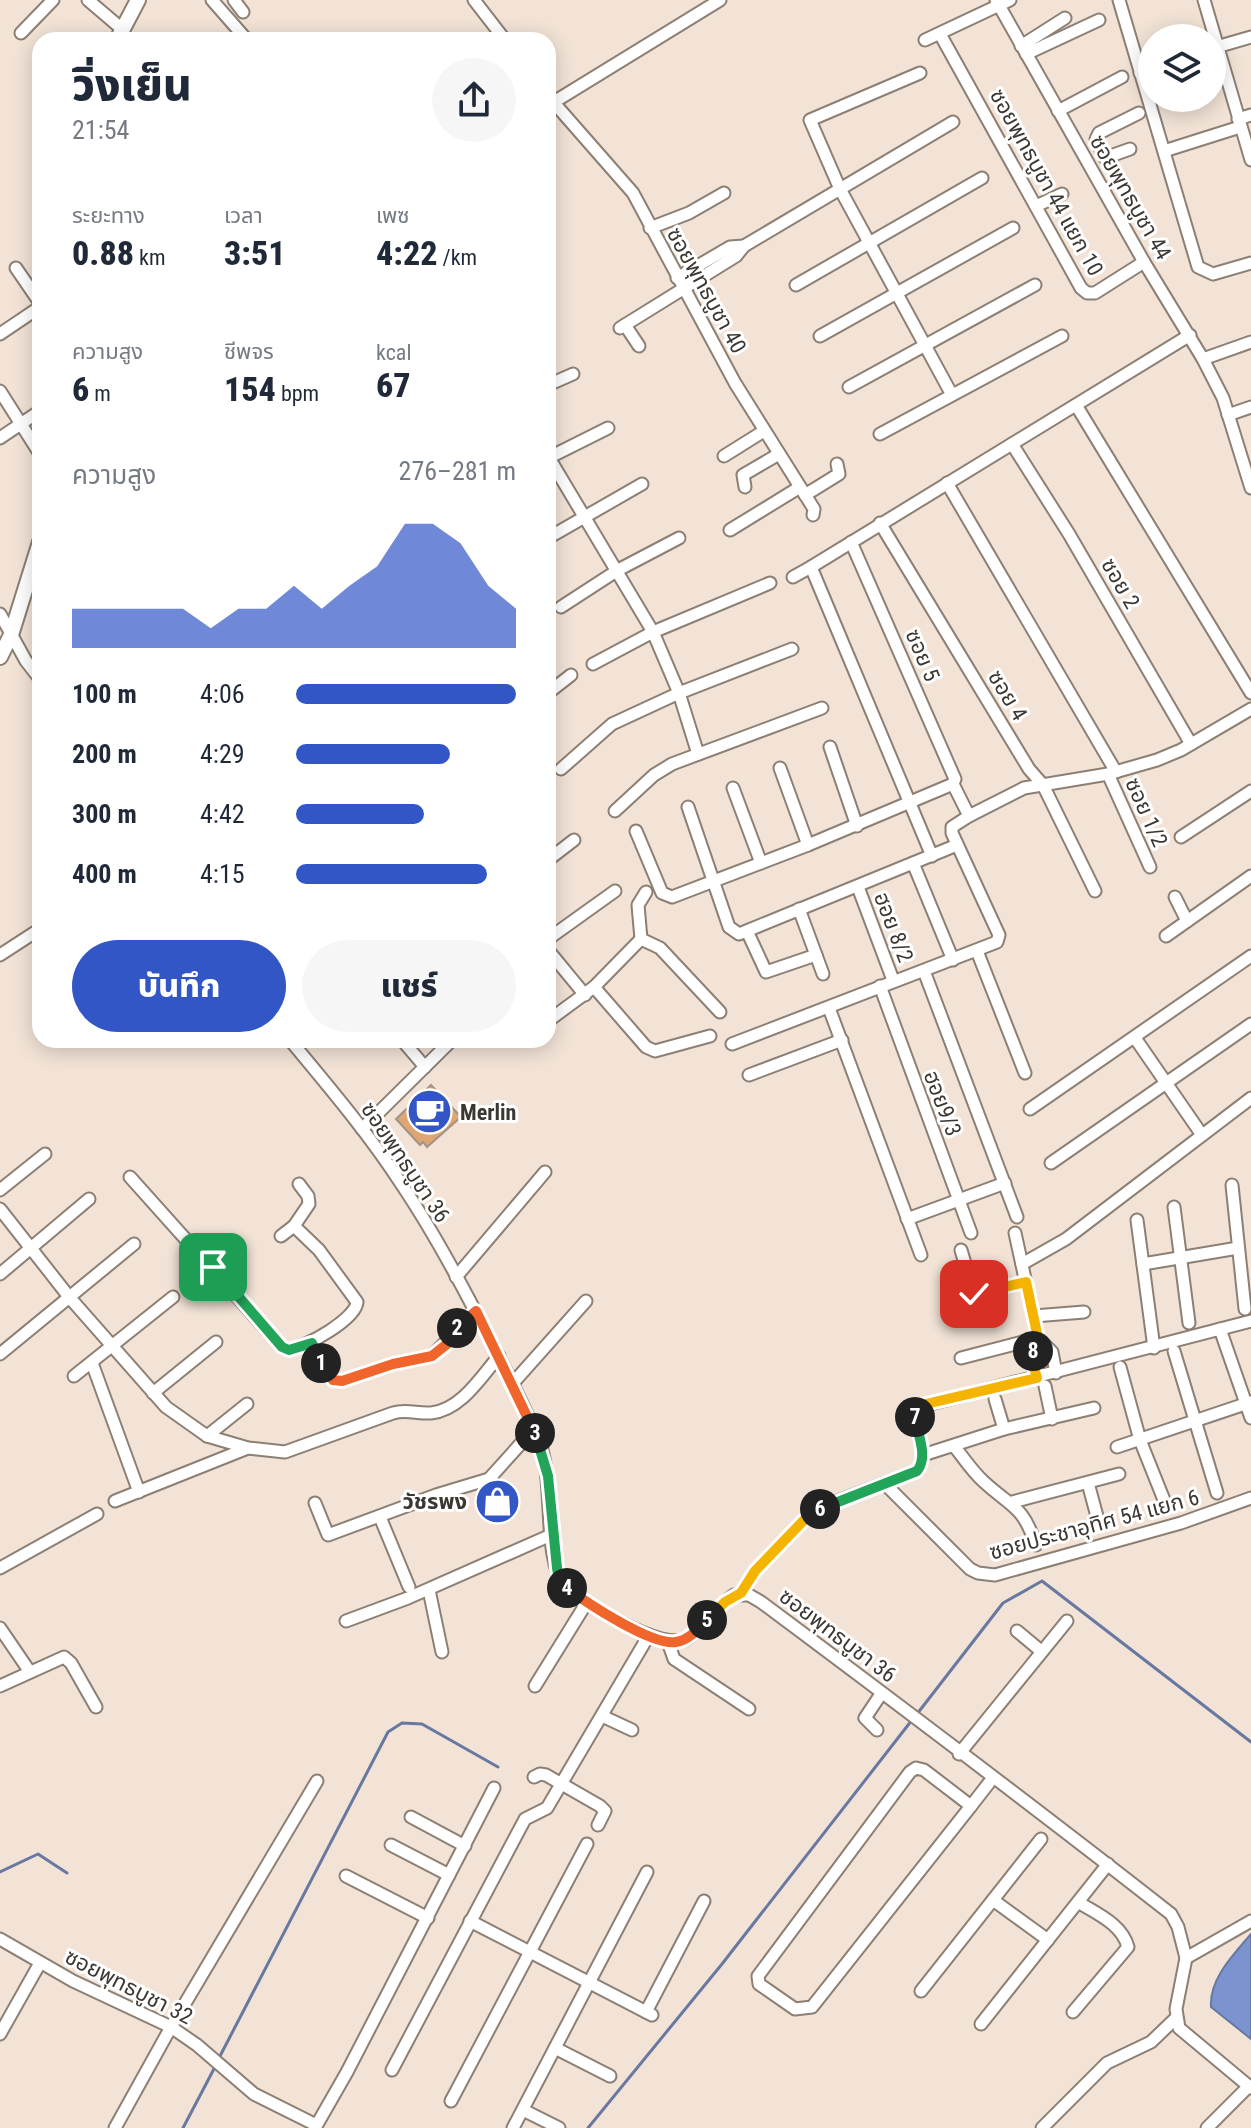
<!DOCTYPE html>
<html lang="th">
<head>
<meta charset="utf-8">
<style>
	:root { --surface:#fff; --page:#f6f6f7; --text:#1f2937; --muted:#747a83; --accent:#3356c7 }
	body { margin:0; font-family:"Roboto Condensed","Noto Sans Thai",sans-serif; background:var(--page); color:var(--text); height:100vh; display:flex; flex-direction:column; font-size:30px; white-space:nowrap }
	* { box-sizing:border-box; margin:0 }
	p { font-size:26px; color:var(--muted) }
	.icon { flex:none; width:44px; height:44px; fill:none; stroke:currentColor; stroke-width:2; stroke-linecap:round; stroke-linejoin:round }
	.map { position:relative; flex:1; overflow:hidden }
	.panel { position:absolute; left:32px; top:32px; width:524px; height:1016px; display:flex; flex-direction:column; background:var(--surface); border-radius:24px; box-shadow:0 4px 20px #0003 }
	.panel>* { flex:none }
	.controls { position:absolute; left:1138px; top:24px; display:grid; gap:16px }
	.controls a { display:grid; place-items:center; width:88px; height:88px; border-radius:50%; background:var(--surface); box-shadow:0 4px 20px #0003; font-size:40px }
	.pin { position:absolute; display:grid; place-items:center; width:68px; height:68px; color:#fff; margin:-34px; border-radius:16px; box-shadow:0 4px 12px #0006 }
	.km { position:absolute; width:40px; height:40px; margin:-20px; border-radius:50%; background:#222; color:#fff; font-size:22px; line-height:40px; text-align:center }
	.round { display:grid; place-items:center; flex:none; width:84px; height:84px; border-radius:42px; background:var(--page) }
	.overview { display:flex; align-items:center; justify-content:space-between; height:136px; padding:0 40px }
	h1 { font-size:44px; font-weight:800; line-height:60px }
	.stats { display:grid; grid-template-columns:repeat(3,1fr); gap:12px; height:136px; padding:8px 40px }
	.stats div { display:grid; align-content:center }
	.stats b { font-size:34px; font-weight:800 }
	.stats small { font-size:22px; font-weight:400 }
	.stats p { font-size:22px }
	.chart { height:224px; padding:16px 40px }
	.chart p { display:flex; justify-content:space-between }
	.chart svg { width:100%; height:144px; margin-top:8px; fill:var(--accent); opacity:.7 }
	.action { display:flex; gap:16px; margin-top:auto; padding:16px 40px }
	.action a { flex:1; height:92px; border-radius:48px; background:var(--accent); color:#fff; font-size:32px; font-weight:800; line-height:92px; text-align:center }
	.action a+a { background:var(--page); color:var(--text) }
	ul { padding:0 40px; list-style:none; font-size:26px }
	li { display:grid; grid-template-columns:128px 96px 1fr; align-items:center; height:60px }
	li i { height:20px; border-radius:10px; background:var(--accent) }
	.map>svg:first-child { display:block }
	.water { fill:#7b94cf; stroke:#6878a0; stroke-width:2 }
	.lines { fill:none; stroke-linecap:round; stroke-linejoin:round }
	.stream { stroke:#6878a0; stroke-width:3 }
	.building { fill:#dda672; stroke:#a19387; stroke-width:2 }
	.minor-casing { stroke:#8c7f73; stroke-width:15 }
	.major-casing { stroke:#8c7f73; stroke-width:18 }
	.minor { stroke:#fff; stroke-width:11 }
	.major { stroke:#fff; stroke-width:14 }
	.split-1-casing { stroke:#fff; stroke-width:16 }
	.split-2-casing { stroke:#fff; stroke-width:16 }
	.split-3-casing { stroke:#fff; stroke-width:16 }
	.split-4-casing { stroke:#fff; stroke-width:16 }
	.split-5-casing { stroke:#fff; stroke-width:16 }
	.split-6-casing { stroke:#fff; stroke-width:16 }
	.split-7-casing { stroke:#fff; stroke-width:16 }
	.split-8-casing { stroke:#fff; stroke-width:16 }
	.split-9-casing { stroke:#fff; stroke-width:16 }
	.split-1 { stroke:#22a559; stroke-width:10 }
	.split-2 { stroke:#f0652b; stroke-width:10 }
	.split-3 { stroke:#f0652b; stroke-width:10 }
	.split-4 { stroke:#22a559; stroke-width:10 }
	.split-5 { stroke:#f0652b; stroke-width:10 }
	.split-6 { stroke:#f5b400; stroke-width:10 }
	.split-7 { stroke:#22a559; stroke-width:10 }
	.split-8 { stroke:#f5b400; stroke-width:10 }
	.split-9 { stroke:#f5b400; stroke-width:10 }
	.labels { text-anchor:middle; stroke-width:6; stroke-linejoin:round; paint-order:stroke }
	.street-label { font-size:22px; fill:#3d3732; stroke:#fff }
	.poi-label { font-size:22px; font-weight:bold; fill:#3d3732; stroke:#fff; text-anchor:start }
</style>
</head>
<body>
<div class="map">
<svg width="1251" height="2128" viewBox="0 0 1251 2128">
	<rect width="100%" height="100%" fill="#f2e3d6"/>
	<path class="water" d="M1251,1934v105l-40,-32c-2,-28 23,-53 40,-73z"/>
	<g class="lines">
		<g class="stream">
			<polyline points="917,1714 1003,1603 1042,1581 1251,1742"/>
			<polyline points="0,1872 38,1854 67,1873"/>
			<polyline points="219,2058 388,1732 402,1723 422,1724 498,1767"/>
			<polyline points="183,2128 216,2065"/>
			<polyline points="588,2128 722,1964 912,1720"/>
		</g>
	</g>
	<polygon class="building" points="431,1085 461,1117 427,1147 423,1142 420,1145 396,1119"/>
	<g class="lines">
		<defs>
			<g id="minor">
				<polyline points="88,0 122,29"/>
				<polyline points="212,0 247,40"/>
				<polyline points="234,0 243,12"/>
				<polyline points="474,0 505,40"/>
				<polyline points="996,0 1144,262 1203,359 1223,398 1251,488"/>
				<polyline points="1119,0 1198,267 1213,274 1251,263"/>
				<polyline points="1204,0 1251,160"/>
				<polyline points="21,33 53,0"/>
				<polyline points="940,34 1081,288 1087,293 1095,293 1144,262"/>
				<polyline points="925,40 1010,0"/>
				<polyline points="1021,46 1065,18"/>
				<polyline points="1213,48 1251,37"/>
				<polyline points="1026,54 1099,20"/>
				<polyline points="920,73 810,120 840,189 952,395"/>
				<polyline points="1140,73 1152,69"/>
				<polyline points="548,96 633,193 735,383 814,509 813,515"/>
				<polyline points="549,105 720,0"/>
				<polyline points="1058,111 1122,77"/>
				<polyline points="1238,119 1251,115"/>
				<polyline points="1130,149 1105,158 1096,139 1099,133 1139,113"/>
				<polyline points="1164,151 1240,127"/>
				<polyline points="1036,206 1062,194"/>
				<polyline points="650,228 689,213 724,193"/>
				<polyline points="744,246 953,122"/>
				<polyline points="16,268 40,303"/>
				<polyline points="796,285 982,178"/>
				<polyline points="625,325 639,346"/>
				<polyline points="620,328 736,256 744,246 730,247 677,278"/>
				<polyline points="0,334 40,307"/>
				<polyline points="820,336 1013,228"/>
				<polyline points="1203,359 1251,342"/>
				<polyline points="548,385 573,374"/>
				<polyline points="849,387 1035,285"/>
				<polyline points="0,391 40,454"/>
				<polyline points="1076,405 1251,693"/>
				<polyline points="1228,415 1251,407"/>
				<polyline points="880,434 1062,336"/>
				<polyline points="0,438 40,411"/>
				<polyline points="1012,444 1069,534 1191,744"/>
				<polyline points="548,456 653,632 679,693 698,754"/>
				<polyline points="724,456 764,431"/>
				<polyline points="548,458 608,428"/>
				<polyline points="947,483 1116,772"/>
				<polyline points="745,487 743,475 779,454"/>
				<polyline points="805,495 839,474 837,464"/>
				<polyline points="880,523 1029,769 1043,785 1095,891"/>
				<polyline points="730,530 800,487"/>
				<polyline points="548,538 642,484"/>
				<polyline points="851,542 955,779 953,784 969,816 1024,788 1108,774 1157,760 1181,750 1251,709"/>
				<polyline points="793,577 811,567"/>
				<polyline points="561,607 618,570 679,538"/>
				<polyline points="0,614 26,661 40,679"/>
				<polyline points="593,664 653,632 770,583"/>
				<polyline points="548,693 571,675"/>
				<polyline points="830,747 857,826"/>
				<polyline points="780,768 808,845"/>
				<polyline points="561,769 612,724 679,693 792,649"/>
				<polyline points="1108,774 1150,867"/>
				<polyline points="733,788 761,863"/>
				<polyline points="688,807 729,927 739,934 957,845"/>
				<polyline points="615,811 654,775 672,764 822,708"/>
				<polyline points="636,831 662,893 672,897 808,845 953,784"/>
				<polyline points="1181,837 1251,791"/>
				<polyline points="932,856 811,567 1190,335"/>
				<polyline points="548,860 574,840"/>
				<polyline points="913,863 953,960"/>
				<polyline points="858,887 893,980"/>
				<polyline points="1175,897 1187,921"/>
				<polyline points="799,909 823,974"/>
				<polyline points="747,931 766,972 816,955"/>
				<polyline points="1166,936 1251,876"/>
				<polyline points="548,939 615,891"/>
				<polyline points="641,939 638,905 646,892"/>
				<polyline points="548,950 585,995"/>
				<polyline points="977,951 1025,1073"/>
				<polyline points="0,955 40,929"/>
				<polyline points="924,971 1017,1217"/>
				<polyline points="880,986 971,1233"/>
				<polyline points="594,987 646,1047 655,1051 710,1036"/>
				<polyline points="829,1008 921,1255"/>
				<polyline points="548,1021 594,987 641,939 660,948 720,1012"/>
				<polyline points="1135,1038 1202,1135"/>
				<path d="M290,1040c39,47 79,94 112,145 35,52 65,109 93,165 16,31 32,61 45,94 15,40 2,112 25,143 22,17 97,66 123,51 17,-11 29,-31 46,-43h15l12,7c138,103 275,206 410,312l7,13 8,31 -10,51 3,19 72,60"/>
				<polyline points="402,1040 425,1067"/>
				<polyline points="732,1044 997,942 999,935 952,833 952,827 969,816"/>
				<polyline points="749,1075 842,1040"/>
				<polyline points="1030,1109 1251,956"/>
				<polyline points="362,1129 452,1040"/>
				<polyline points="1051,1163 1251,1024"/>
				<path d="M130,1177l152,170 7,3c17,-3 67,-31 68,-48l-38,-52 -25,-24 -13,10"/>
				<polyline points="1232,1185 1245,1309"/>
				<polyline points="0,1190 45,1154"/>
				<polyline points="1174,1207 1189,1323"/>
				<path d="M0,1209l70,89 96,109 41,29 41,12 37,4 108,-39c14,-4 24,1 38,0 30,-3 50,-36 68,-57"/>
				<polyline points="907,1219 1005,1183"/>
				<polyline points="1137,1220 1154,1348"/>
				<polyline points="294,1226 309,1204 308,1196 299,1184"/>
				<polyline points="1015,1233 1038,1338 1031,1357 1037,1378"/>
				<polyline points="961,1250 974,1294"/>
				<polyline points="1022,1264 1066,1239 1251,1098"/>
				<polyline points="1143,1264 1238,1248"/>
				<polyline points="0,1274 89,1199"/>
				<polyline points="456,1277 545,1172"/>
				<polyline points="949,1301 1026,1282"/>
				<polyline points="1034,1316 1084,1312"/>
				<polyline points="1220,1329 1251,1418"/>
				<polyline points="1038,1338 1052,1352 1056,1373"/>
				<path d="M312,1343c3,13 14,36 30,38l51,-17 39,-8 44,-45"/>
				<polyline points="1174,1351 1217,1493"/>
				<polyline points="0,1354 134,1244"/>
				<polyline points="961,1358 1038,1338"/>
				<polyline points="92,1363 139,1492"/>
				<polyline points="1120,1367 1140,1440 1166,1505"/>
				<polyline points="74,1376 173,1297"/>
				<polyline points="513,1383 586,1301"/>
				<polyline points="1045,1386 1052,1419"/>
				<polyline points="153,1393 216,1342"/>
				<polyline points="995,1399 1004,1429"/>
				<polyline points="207,1436 247,1404"/>
				<path d="M954,1446c9,11 18,25 29,35 29,27 39,23 53,64"/>
				<polyline points="1117,1447 1251,1402"/>
				<polyline points="923,1455 1004,1429 1094,1408"/>
				<polyline points="1088,1483 1098,1520"/>
				<polyline points="885,1484 970,1569 978,1573 995,1575 1181,1523 1251,1498"/>
				<polyline points="115,1501 248,1448"/>
				<polyline points="1012,1502 1119,1474"/>
				<polyline points="315,1503 328,1535 436,1495 489,1479 533,1430"/>
				<polyline points="380,1517 409,1587"/>
				<polyline points="0,1568 97,1514"/>
				<polyline points="429,1590 442,1652"/>
				<path d="M741,1593l14,-22 50,-52 25,-15 87,-33c16,-19 -9,-43 2,-64l332,-86"/>
				<polyline points="346,1621 408,1598 551,1535"/>
				<polyline points="0,1628 30,1672"/>
				<polyline points="1017,1631 1041,1651"/>
				<polyline points="668,1642 674,1659 749,1709"/>
				<polyline points="0,1686 64,1657 71,1663 96,1707"/>
				<polyline points="535,1686 587,1602"/>
				<polyline points="602,1716 632,1730"/>
				<polyline points="877,1730 865,1718 881,1694"/>
				<polyline points="959,1754 1067,1621"/>
				<polygon points="916,1768 924,1770 971,1806 812,2007 795,2009 759,1984 758,1976 910,1772"/>
				<polyline points="534,1777 540,1774 546,1775 600,1806 605,1811 598,1825"/>
				<polyline points="971,1806 992,1779"/>
				<polyline points="411,1817 465,1846"/>
				<polyline points="391,1845 449,1875"/>
				<polyline points="346,1876 428,1918"/>
				<polyline points="993,1900 1048,1940"/>
				<polyline points="470,1921 652,2015"/>
				<polyline points="0,1939 73,1981 171,2027 197,2045 254,2094 316,2125"/>
				<polyline points="1186,1958 1251,1921"/>
				<polyline points="921,1991 1041,1839"/>
				<polyline points="646,2012 704,1901"/>
				<path d="M1073,2012l55,-65c-6,-23 -31,-33 -50,-45"/>
				<polyline points="981,2024 1108,1864"/>
				<polyline points="0,2034 40,1963"/>
				<polyline points="555,2048 610,2076"/>
				<polyline points="392,2070 525,1819 547,1808 649,1635"/>
				<polyline points="451,2101 587,1844"/>
				<polyline points="523,2110 559,2128"/>
				<polyline points="115,2128 171,2027 317,1781"/>
				<polyline points="315,2128 347,2072 494,1788"/>
				<polyline points="513,2128 647,1872"/>
				<polyline points="1042,2128 1107,2063 1151,2042 1176,2018"/>
				<polyline points="1207,2128 1249,2086"/>
			</g>
			<g id="major">
				<polyline points="117,40 138,0"/>
				<polyline points="0,657 11,635 40,542"/>
			</g>
		</defs>
		<use href="#minor" class="minor-casing"/>
		<use href="#major" class="major-casing"/>
		<use href="#minor" class="minor"/>
		<use href="#major" class="major"/>
	</g>
	<g class="lines">
		<defs>
			<polyline id="split-1" points="213,1267 282,1347 289,1350 312,1343 321,1363"/>
			<polyline id="split-2" points="321,1363 333,1380 342,1381 393,1364 432,1356 447,1344 457,1328"/>
			<polyline id="split-3" points="457,1328 476,1311 535,1433"/>
			<polyline id="split-4" points="535,1433 548,1476 557,1568 559,1579 567,1588"/>
			<path id="split-5" d="M567,1588c20,15 85,58 109,54 13,-2 22,-13 31,-22"/>
			<polyline id="split-6" points="707,1620 725,1602 741,1593 755,1571 805,1519 820,1509"/>
			<path id="split-7" d="M820,1509l97,-38c12,-15 0,-37 -2,-54"/>
			<polyline id="split-8" points="915,1417 919,1407 926,1404 1037,1378 1031,1357 1033,1351"/>
			<polyline id="split-9" points="974,1294 1026,1282 1038,1338 1033,1351"/>
		</defs>
		<use href="#split-1" class="split-1-casing"/>
		<use href="#split-2" class="split-2-casing"/>
		<use href="#split-3" class="split-3-casing"/>
		<use href="#split-4" class="split-4-casing"/>
		<use href="#split-5" class="split-5-casing"/>
		<use href="#split-6" class="split-6-casing"/>
		<use href="#split-7" class="split-7-casing"/>
		<use href="#split-8" class="split-8-casing"/>
		<use href="#split-9" class="split-9-casing"/>
		<use href="#split-1" class="split-1"/>
		<use href="#split-2" class="split-2"/>
		<use href="#split-3" class="split-3"/>
		<use href="#split-4" class="split-4"/>
		<use href="#split-5" class="split-5"/>
		<use href="#split-6" class="split-6"/>
		<use href="#split-7" class="split-7"/>
		<use href="#split-8" class="split-8"/>
		<use href="#split-9" class="split-9"/>
	</g>
	<defs>
		<symbol id="cafe-disc" viewBox="-11 -11 22 22"><circle r="9.5" fill="#3356c7" stroke="#fff"/><path d="M-5.5-4.5H6V0H3Q3 3.5 0 3.5H-2.5Q-5.5 3.5-5.5 0ZM3-3.2v2h1.7v-2ZM-6 4.5H4V6H-6Z" fill="#fff"/></symbol>
		<symbol id="shop-disc" viewBox="-11 -11 22 22"><circle r="9.5" fill="#3356c7" stroke="#fff"/><path d="M-5-2.5h2.3a2.7 3.5 0 0 1 5.4 0H5L5.5 6h-11ZM-1.5-2.5h3a1.5 2.3 0 0 0-3 0Z" fill="#fff"/></symbol>
	</defs>
	<g fill-rule="evenodd">
		<use href="#cafe-disc" x="404" y="1086" width="51" height="51"/>
		<use href="#shop-disc" x="472" y="1476" width="51" height="51"/>
	</g>
	<g class="labels">
		<g class="street-label">
			<text transform="translate(1047 182) rotate(61)" y="8">ซอยพุทธบูชา 44 แยก 10</text>
			<text transform="translate(1131 197) rotate(60)" y="8">ซอยพุทธบูชา 44</text>
			<text transform="translate(707 290) rotate(61)" y="8">ซอยพุทธบูชา 40</text>
			<text transform="translate(1121 583) rotate(60)" y="8">ซอย 2</text>
			<text transform="translate(923 655) rotate(67)" y="8">ซอย 5</text>
			<text transform="translate(1008 695) rotate(59)" y="8">ซอย 4</text>
			<text transform="translate(1147 812) rotate(66)" y="8">ซอย 1/2</text>
			<text transform="translate(894 927) rotate(69)" y="8">ฮอย 8/2</text>
			<text transform="translate(943 1103) rotate(69)" y="8">ฮอย9/3</text>
			<text transform="translate(406 1162) rotate(56)" y="8">ซอยพุทธบูชา 36</text>
			<text transform="translate(1094 1524) rotate(-15)" y="8">ซอยประชาอุทิศ 54 แยก 6</text>
			<text transform="translate(838 1635) rotate(37)" y="8">ซอยพุทธบูชา 36</text>
			<text transform="translate(129 1986) rotate(27)" y="8">ซอยพุทธบูชา 32</text>
		</g>
		<g class="poi-label">
			<text x="460" y="1120">Merlin</text>
			<text x="467" y="1509" text-anchor="end">วัชรพง</text>
		</g>
	</g>
</svg>
<div class="controls">
<a><svg class="icon" aria-label="layers" viewBox="0 0 24 24"><path d="M12 4l9 5-9 5-9-5zM3 14l9 5 9-5"/></svg></a>
</div>
<div class="pin" style="left:213px;top:1267px;background:#1e9e55"><svg class="icon" aria-label="arrive" viewBox="0 0 24 24"><path d="M6 21V4h12l-3 4 3 4H6"/></svg></div>
<div class="pin" style="left:974px;top:1294px;background:#d93025"><svg class="icon" aria-label="check" viewBox="0 0 24 24"><path d="M5 12l5 5 9-10"/></svg></div>
<b class="km" style="left:321px;top:1363px">1</b>
<b class="km" style="left:457px;top:1328px">2</b>
<b class="km" style="left:535px;top:1433px">3</b>
<b class="km" style="left:567px;top:1588px">4</b>
<b class="km" style="left:707px;top:1620px">5</b>
<b class="km" style="left:820px;top:1509px">6</b>
<b class="km" style="left:915px;top:1417px">7</b>
<b class="km" style="left:1033px;top:1351px">8</b>
<section class="panel">
<div class="overview"><div><h1>วิ่งเย็น</h1><p>21:54</p></div><a class="round"><svg class="icon" aria-label="share" viewBox="0 0 24 24"><path d="M12 15V3M7 8l5-5 5 5M5 13v7h14v-7"/></svg></a></div>
<div class="stats">
<div><p>ระยะทาง</p><b>0.88<small> km</small></b></div>
<div><p>เวลา</p><b>3:51</b></div>
<div><p>เพซ</p><b>4:22<small> /km</small></b></div>
</div>
<div class="stats">
<div><p>ความสูง</p><b>6<small> m</small></b></div>
<div><p>ชีพจร</p><b>154<small> bpm</small></b></div>
<div><p>kcal</p><b>67</b></div>
</div>
<div class="chart"><p><span>ความสูง</span>276–281 m</p>
<svg viewBox="0 0 160 44" preserveAspectRatio="none"><path d="M0 44V32L10 32L20 32L30 32L40 32L50 38L60 32L70 32L80 25L90 32L100 25L110 19L120 6L130 6L140 12L150 25L160 32V44z"/></svg>
</div>
<ul>
<li><b>100 m</b>4:06<i style="width:100%"></i></li>
<li><b>200 m</b>4:29<i style="width:70%"></i></li>
<li><b>300 m</b>4:42<i style="width:58%"></i></li>
<li><b>400 m</b>4:15<i style="width:87%"></i></li>
</ul>
<div class="action"><a>บันทึก</a><a>แชร์</a></div>
</section>
</div>
</body>
</html>
